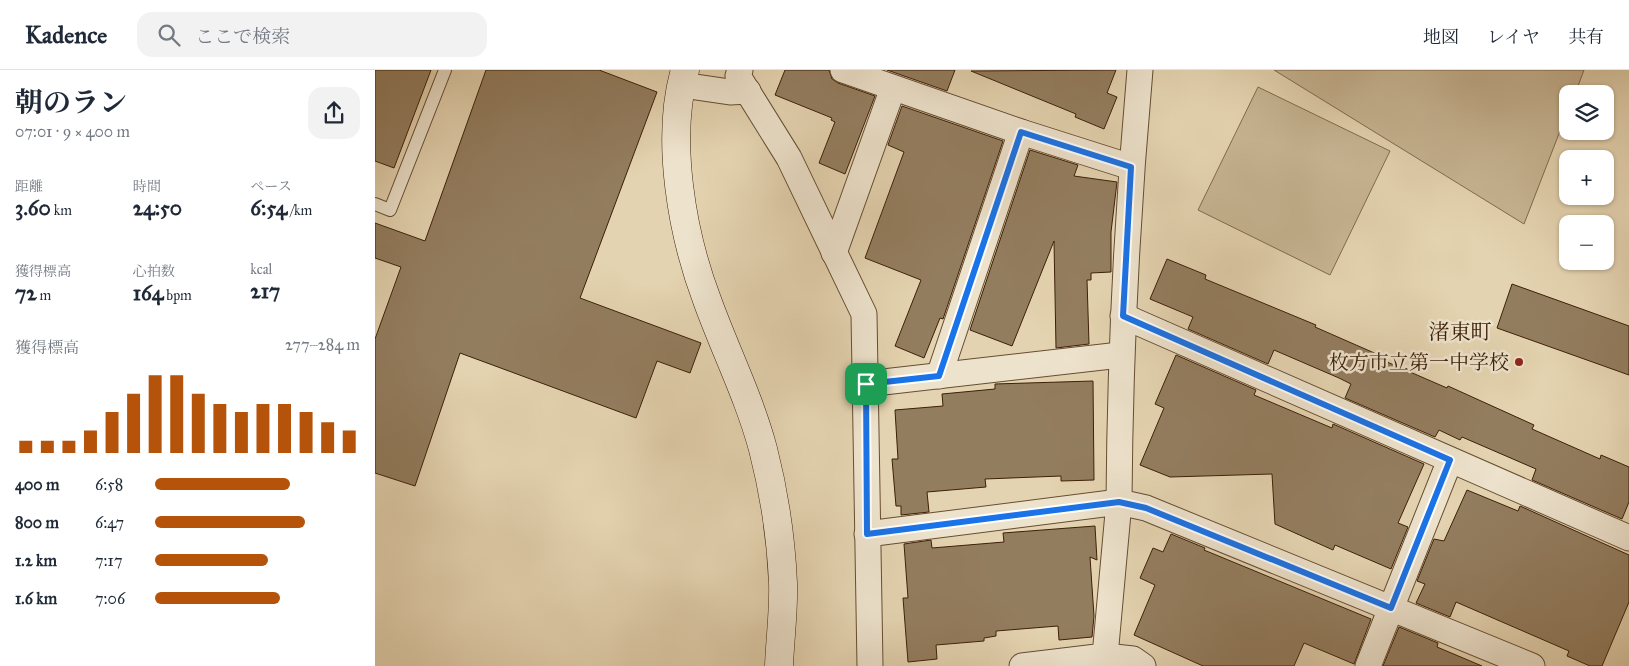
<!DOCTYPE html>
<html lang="ja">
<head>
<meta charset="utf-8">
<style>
	:root { --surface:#fff; --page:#f2f2f3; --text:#1f2937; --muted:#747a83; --line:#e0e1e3; --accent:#b45309 }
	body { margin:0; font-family:"IM FELL Great Primer","Noto Serif JP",serif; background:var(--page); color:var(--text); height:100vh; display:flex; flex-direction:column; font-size:19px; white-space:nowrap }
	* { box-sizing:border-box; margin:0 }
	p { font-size:16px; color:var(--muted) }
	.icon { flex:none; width:28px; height:28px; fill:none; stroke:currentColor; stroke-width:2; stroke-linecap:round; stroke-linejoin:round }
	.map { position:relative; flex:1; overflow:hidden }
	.panel { display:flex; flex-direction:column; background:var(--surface); width:375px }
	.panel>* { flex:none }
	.controls { position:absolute; left:1184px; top:15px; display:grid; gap:10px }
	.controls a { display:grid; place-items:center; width:55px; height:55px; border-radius:10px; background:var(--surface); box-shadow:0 1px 4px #0004; font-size:25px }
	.pin { position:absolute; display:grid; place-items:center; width:42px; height:42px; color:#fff; margin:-21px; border-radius:10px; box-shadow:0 2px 8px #0006 }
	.round { display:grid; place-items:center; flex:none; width:52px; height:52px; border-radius:15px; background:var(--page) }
	.overview { display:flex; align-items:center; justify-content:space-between; height:85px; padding:0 15px }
	h1 { font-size:28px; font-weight:700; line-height:38px }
	.metrics { display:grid; grid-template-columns:repeat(3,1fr); gap:8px; height:85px; padding:5px 15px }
	.metrics div { display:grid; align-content:center }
	.metrics b { font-size:21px; font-weight:700 }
	.metrics small { font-size:14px; font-weight:400 }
	.metrics p { font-size:14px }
	.chart { height:140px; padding:10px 15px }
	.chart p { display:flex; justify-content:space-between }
	.chart svg { width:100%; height:90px; margin-top:5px; stroke:var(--accent); stroke-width:6 }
	ul { padding:0 15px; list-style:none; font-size:16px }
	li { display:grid; grid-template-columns:80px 60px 1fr; align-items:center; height:38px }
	li i { height:12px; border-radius:6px; background:var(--accent) }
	header { display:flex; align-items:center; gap:30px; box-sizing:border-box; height:70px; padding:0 25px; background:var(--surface); border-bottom:1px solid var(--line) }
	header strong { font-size:24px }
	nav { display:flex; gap:28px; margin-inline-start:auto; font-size:18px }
	.search { width:350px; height:45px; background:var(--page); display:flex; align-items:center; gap:12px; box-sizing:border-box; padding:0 18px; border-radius:15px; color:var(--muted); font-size:19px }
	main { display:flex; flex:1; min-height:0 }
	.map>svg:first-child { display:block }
	.green { fill:#c7b593; stroke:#826a4e }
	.building { fill:#937d5f; stroke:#3c2008 }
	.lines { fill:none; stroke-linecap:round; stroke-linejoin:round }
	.lane-casing { stroke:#664d32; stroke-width:14 }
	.street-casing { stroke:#664d32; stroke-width:27 }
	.secondary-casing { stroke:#3c2008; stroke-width:29 }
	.lane { stroke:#ede2cc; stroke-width:12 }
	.street { stroke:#ede2cc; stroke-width:25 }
	.secondary { stroke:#ede2cc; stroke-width:28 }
	.route-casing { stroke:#fff; stroke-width:10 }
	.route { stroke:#1a73e8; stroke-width:6 }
	.poi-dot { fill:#8f2418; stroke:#ede2cc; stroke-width:2 }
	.labels { text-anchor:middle; stroke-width:5; stroke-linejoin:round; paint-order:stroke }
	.poi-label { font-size:20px; fill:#3c2008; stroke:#ede2cc; text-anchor:end }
	.neighbourhood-label { font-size:21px; fill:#3c2008; stroke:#ede2cc }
</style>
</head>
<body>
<header>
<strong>Kadence</strong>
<div class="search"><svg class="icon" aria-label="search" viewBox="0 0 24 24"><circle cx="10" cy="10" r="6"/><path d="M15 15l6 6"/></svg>ここで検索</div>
<nav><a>地図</a><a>レイヤ</a><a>共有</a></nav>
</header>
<main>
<section class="panel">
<div class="overview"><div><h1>朝のラン</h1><p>07:01 · 9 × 400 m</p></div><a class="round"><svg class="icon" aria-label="share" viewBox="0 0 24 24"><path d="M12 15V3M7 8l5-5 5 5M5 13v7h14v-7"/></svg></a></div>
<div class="metrics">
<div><p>距離</p><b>3.60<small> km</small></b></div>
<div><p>時間</p><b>24:50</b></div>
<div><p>ペース</p><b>6:54<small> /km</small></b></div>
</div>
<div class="metrics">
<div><p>獲得標高</p><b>72<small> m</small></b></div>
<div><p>心拍数</p><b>164<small> bpm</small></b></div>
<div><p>kcal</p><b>217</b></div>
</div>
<div class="chart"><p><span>獲得標高</span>277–284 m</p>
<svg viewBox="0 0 160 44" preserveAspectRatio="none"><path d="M5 44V38M15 44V38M25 44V38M35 44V33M45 44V24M55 44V15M65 44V6M75 44V6M85 44V15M95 44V20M105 44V24M115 44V20M125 44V20M135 44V24M145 44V29M155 44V33"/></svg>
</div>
<ul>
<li><b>400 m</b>6:58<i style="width:66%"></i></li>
<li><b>800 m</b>6:47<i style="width:73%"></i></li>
<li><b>1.2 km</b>7:17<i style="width:55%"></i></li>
<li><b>1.6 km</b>7:06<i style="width:61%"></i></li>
</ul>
</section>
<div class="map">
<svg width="1254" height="596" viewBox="0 0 1254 596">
	<rect width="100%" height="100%" fill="#e4d3b0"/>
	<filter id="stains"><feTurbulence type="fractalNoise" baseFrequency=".004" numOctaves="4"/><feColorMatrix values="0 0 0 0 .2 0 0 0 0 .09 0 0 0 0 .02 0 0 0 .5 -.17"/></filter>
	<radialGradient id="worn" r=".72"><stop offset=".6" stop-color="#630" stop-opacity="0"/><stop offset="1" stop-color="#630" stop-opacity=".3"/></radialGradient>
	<g class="green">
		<polygon points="899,0 1209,0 1200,24 1192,24 1192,43 1149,154"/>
		<polygon points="883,17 1015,81 955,205 823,140"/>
	</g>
	<g class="building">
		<polygon points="0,0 56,0 19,98 0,91"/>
		<polygon points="111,0 224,0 282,22 205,228 326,273 315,303 282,291 261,348 85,283 40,416 0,403 0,269 26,197 0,188 0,153 50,171"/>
		<polygon points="410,0 454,0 457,9 463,13 500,26 470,104 444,93 460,52 456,50 457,48 400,25"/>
		<polygon points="512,0 580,0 572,21"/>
		<polygon points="741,0 732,23 742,27 729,59 700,47 701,44 596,1"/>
		<polygon points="527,36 628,71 568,249 565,248 549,288 520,276 546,210 490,188 529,82 513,75"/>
		<polygon points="655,80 703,95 699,106 742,112 736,162 736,202 716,203 716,210 712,210 714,274 681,278 679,171 637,276 595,260"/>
		<polygon points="792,189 831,205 830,209 941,255 940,257 1013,289 1012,292 1072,318 1073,316 1159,355 1157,359 1225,389 1226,385 1254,397 1254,432 1247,449 1157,410 1161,399 1087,367 1085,370 1064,360 1060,367 970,328 976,314 964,308 899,280 893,294 813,259 818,247 775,229"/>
		<polygon points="1137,214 1254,256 1254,305 1122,258"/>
		<polygon points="801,285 881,320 879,325 957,358 958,354 1049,394 1023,453 1033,457 1016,499 960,475 958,480 900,454 897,404 795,407 765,395 789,338 780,334"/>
		<polygon points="718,311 719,410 686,411 686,406 610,409 611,417 552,422 554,442 526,445 526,436 521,436 517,389 523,389 520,340 568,336 567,324 620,319 620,314"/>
		<polygon points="1092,420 1143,441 1145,436 1254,485 1254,532 1227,596 1215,596 1192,586 1194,581 1081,532 1075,547 1041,533 1050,514 1042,511 1059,469 1069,471"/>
		<polygon points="720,456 722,490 715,487 719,546 717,567 684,570 683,556 621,561 621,566 609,568 609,571 561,575 562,589 533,592 528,528 533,528 529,474 556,470 557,478 629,472 628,463"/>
		<polygon points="796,464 830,478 829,480 996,549 979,594 929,573 919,596 828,596 759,565 780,515 765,508 778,478 788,482"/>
		<polygon points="1024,557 1063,573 1062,577 1107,596 1008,596"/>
	</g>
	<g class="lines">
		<defs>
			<polyline id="lane" points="0,134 15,140 70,0"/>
			<g id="street">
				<polyline points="365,0 363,6 414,88 489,244 495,596"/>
				<polyline points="468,0 646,62 756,97"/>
				<path d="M765,0c-13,144 -20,288 -21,432l27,6 386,158"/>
				<polyline points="307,15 355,22 373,21"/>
				<polyline points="459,183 518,18"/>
				<polyline points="748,246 1254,468"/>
				<polyline points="564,306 646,62"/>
				<polyline points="491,314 745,285"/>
				<polyline points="492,464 744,432 730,586 647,596"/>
				<polyline points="730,586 758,589 768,596"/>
				<polyline points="993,596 1075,390"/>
			</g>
			<path id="secondary" d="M310,0c-20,69 -3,164 22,230 18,50 42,97 56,149 11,43 18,89 20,134 1,27 -3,56 -4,83"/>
		</defs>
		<use href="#lane" class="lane-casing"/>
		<use href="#street" class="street-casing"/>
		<use href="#secondary" class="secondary-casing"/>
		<use href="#lane" class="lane"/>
		<use href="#street" class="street"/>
		<use href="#secondary" class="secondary"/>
	</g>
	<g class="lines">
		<defs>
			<polygon id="route" points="646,62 756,97 748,246 1075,390 1016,538 771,438 744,432 492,464 491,314 564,306"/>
		</defs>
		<use href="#route" class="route-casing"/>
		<use href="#route" class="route"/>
	</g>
	<circle class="poi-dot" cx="1144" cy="292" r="5"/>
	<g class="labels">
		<g class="poi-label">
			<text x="1134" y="299">枚方市立第一中学校</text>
		</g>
		<g class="neighbourhood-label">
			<text x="1085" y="269">渚東町</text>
		</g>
	</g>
	<rect width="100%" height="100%" filter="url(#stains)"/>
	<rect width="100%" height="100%" fill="url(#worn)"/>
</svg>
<div class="controls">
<a><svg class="icon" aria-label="layers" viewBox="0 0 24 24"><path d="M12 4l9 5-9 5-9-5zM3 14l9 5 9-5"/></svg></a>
<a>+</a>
<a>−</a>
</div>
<div class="pin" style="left:491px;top:314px;background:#1e9e55"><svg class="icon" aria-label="arrive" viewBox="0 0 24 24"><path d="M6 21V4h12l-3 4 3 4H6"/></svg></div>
</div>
</main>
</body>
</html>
